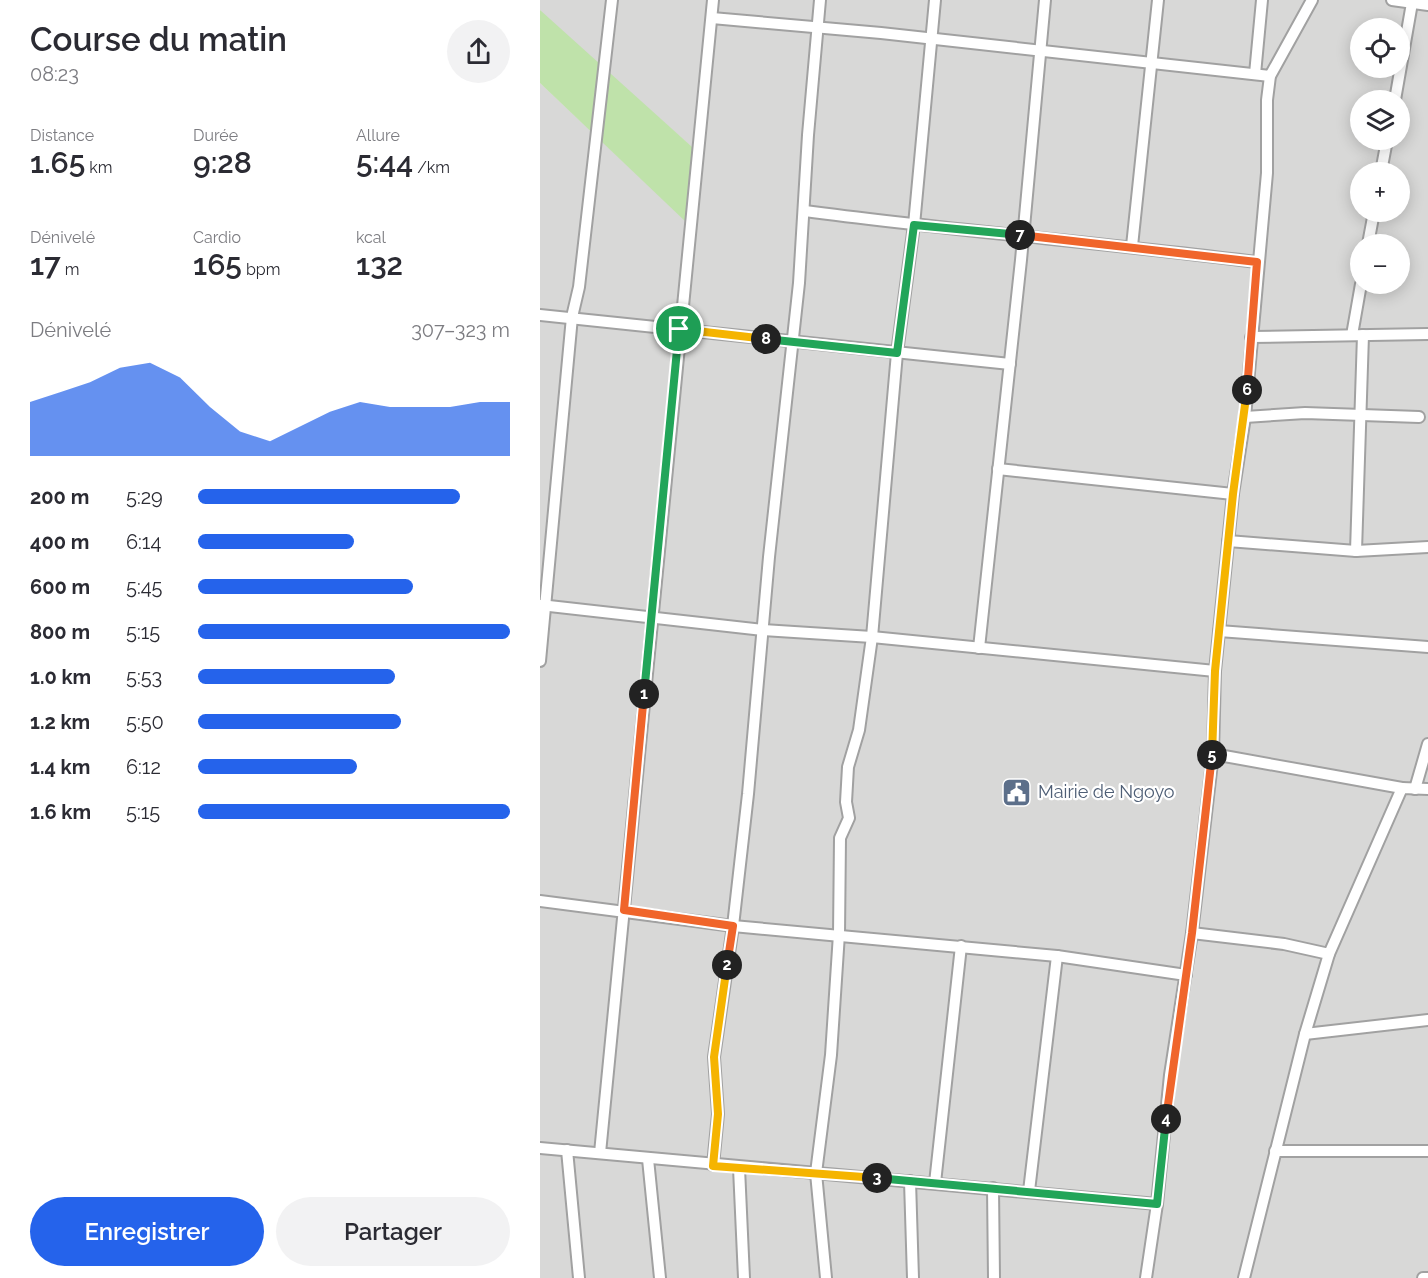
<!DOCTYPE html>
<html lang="fr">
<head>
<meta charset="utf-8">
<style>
	:root { --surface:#fff; --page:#f2f2f3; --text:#2b2b33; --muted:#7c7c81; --accent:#2563eb }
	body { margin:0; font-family:Raleway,sans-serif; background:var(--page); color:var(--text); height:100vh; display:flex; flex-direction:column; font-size:22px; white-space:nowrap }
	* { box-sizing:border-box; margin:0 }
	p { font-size:20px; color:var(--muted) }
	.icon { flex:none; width:33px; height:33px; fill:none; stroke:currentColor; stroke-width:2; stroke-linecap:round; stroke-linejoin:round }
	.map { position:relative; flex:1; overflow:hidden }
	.details { display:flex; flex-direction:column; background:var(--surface); width:540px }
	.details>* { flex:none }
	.fabs { position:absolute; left:810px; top:18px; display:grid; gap:12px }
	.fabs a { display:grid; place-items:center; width:60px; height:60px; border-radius:50%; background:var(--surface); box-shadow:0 3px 15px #0003; font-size:30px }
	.pin { position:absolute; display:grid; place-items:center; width:51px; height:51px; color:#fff; margin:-26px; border:3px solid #fff; border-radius:50%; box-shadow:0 2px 6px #0007 }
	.km { position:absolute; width:30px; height:30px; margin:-15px; border-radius:50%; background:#222; color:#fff; font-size:16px; line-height:30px; text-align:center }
	.round { display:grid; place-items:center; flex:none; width:63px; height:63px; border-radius:32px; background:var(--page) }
	.head { display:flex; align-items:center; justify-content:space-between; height:102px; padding:0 30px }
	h1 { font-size:33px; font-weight:600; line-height:45px }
	.stats { display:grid; grid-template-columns:repeat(3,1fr); gap:9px; height:102px; padding:6px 30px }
	.stats div { display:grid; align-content:center }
	.stats b { font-size:30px; font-weight:600 }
	.stats small { font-size:16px; font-weight:400 }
	.stats p { font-size:16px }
	.chart { height:168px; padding:12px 30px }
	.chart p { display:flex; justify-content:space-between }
	.chart svg { width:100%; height:108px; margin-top:6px; fill:var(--accent); opacity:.7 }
	.primary-button { display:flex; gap:12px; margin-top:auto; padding:12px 30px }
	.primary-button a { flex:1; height:69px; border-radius:36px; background:var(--accent); color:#fff; font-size:24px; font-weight:600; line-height:69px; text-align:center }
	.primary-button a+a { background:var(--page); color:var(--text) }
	ul { padding:0 30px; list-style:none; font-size:20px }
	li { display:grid; grid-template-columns:96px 72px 1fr; align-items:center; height:45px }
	li i { height:15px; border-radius:8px; background:var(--accent) }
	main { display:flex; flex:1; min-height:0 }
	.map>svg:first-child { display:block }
	.residential { fill:#d8d8d7; fill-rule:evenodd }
	.grass { fill:#bfe2aa }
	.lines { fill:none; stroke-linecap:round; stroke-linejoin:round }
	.street-casing { stroke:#a1a1a1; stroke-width:14 }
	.street { stroke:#fff; stroke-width:10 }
	.split-1-casing { stroke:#fff; stroke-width:12 }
	.split-2-casing { stroke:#fff; stroke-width:12 }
	.split-3-casing { stroke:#fff; stroke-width:12 }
	.split-4-casing { stroke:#fff; stroke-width:12 }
	.split-5-casing { stroke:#fff; stroke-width:12 }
	.split-6-casing { stroke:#fff; stroke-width:12 }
	.split-7-casing { stroke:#fff; stroke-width:12 }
	.split-8-casing { stroke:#fff; stroke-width:12 }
	.split-9-casing { stroke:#fff; stroke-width:12 }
	.split-1 { stroke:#22a559; stroke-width:8 }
	.split-2 { stroke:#f0652b; stroke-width:8 }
	.split-3 { stroke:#f5b400; stroke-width:8 }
	.split-4 { stroke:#22a559; stroke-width:8 }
	.split-5 { stroke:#f0652b; stroke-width:8 }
	.split-6 { stroke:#f5b400; stroke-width:8 }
	.split-7 { stroke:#f0652b; stroke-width:8 }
	.split-8 { stroke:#22a559; stroke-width:8 }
	.split-9 { stroke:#f5b400; stroke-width:8 }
	.labels { text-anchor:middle; stroke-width:4.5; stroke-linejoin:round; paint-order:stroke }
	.service-label { font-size:18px; fill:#4e5e75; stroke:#fff; text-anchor:start }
</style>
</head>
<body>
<main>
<section class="details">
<div class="head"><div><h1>Course du matin</h1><p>08:23</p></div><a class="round"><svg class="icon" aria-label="share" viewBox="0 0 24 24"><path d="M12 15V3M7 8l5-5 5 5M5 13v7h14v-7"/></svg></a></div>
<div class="stats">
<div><p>Distance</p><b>1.65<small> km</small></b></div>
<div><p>Durée</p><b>9:28</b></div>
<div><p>Allure</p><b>5:44<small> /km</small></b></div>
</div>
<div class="stats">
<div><p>Dénivelé</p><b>17<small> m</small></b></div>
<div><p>Cardio</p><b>165<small> bpm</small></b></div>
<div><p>kcal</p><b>132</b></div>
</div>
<div class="chart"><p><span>Dénivelé</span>307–323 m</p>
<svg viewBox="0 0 160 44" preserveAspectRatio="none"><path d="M0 44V22L10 18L20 14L30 8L40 6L50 12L60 24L70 34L80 38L90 32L100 26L110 22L120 24L130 24L140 24L150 22L160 22V44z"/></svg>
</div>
<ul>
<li><b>200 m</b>5:29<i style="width:84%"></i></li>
<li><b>400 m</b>6:14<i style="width:50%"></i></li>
<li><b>600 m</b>5:45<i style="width:69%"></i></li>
<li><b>800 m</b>5:15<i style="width:100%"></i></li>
<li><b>1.0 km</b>5:53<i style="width:63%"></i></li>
<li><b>1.2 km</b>5:50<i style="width:65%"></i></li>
<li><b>1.4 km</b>6:12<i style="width:51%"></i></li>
<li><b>1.6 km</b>5:15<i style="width:100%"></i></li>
</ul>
<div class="primary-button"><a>Enregistrer</a><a>Partager</a></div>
</section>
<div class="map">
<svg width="888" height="1278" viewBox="0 0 888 1278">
	<rect width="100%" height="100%" fill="#ebe9e1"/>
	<path class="residential" d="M0,0h888v1278h-888v-1195l146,138 15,-66 -153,-135 -8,-10zM820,28h40v40h-40zM820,100h40v40h-40zM820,172h40v40h-40zM820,244h40v40h-40z"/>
	<polygon class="grass" points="0,10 161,155 146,222 0,83"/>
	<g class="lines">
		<defs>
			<g id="street">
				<polyline points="852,0 888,5"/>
				<polyline points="172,18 341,33 730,76"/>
				<polyline points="715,74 722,0"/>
				<polyline points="855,100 872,3"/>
				<polyline points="841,172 847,140"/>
				<path d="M265,211c150,20 301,32 452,51"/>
				<polyline points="828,244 834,212"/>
				<polyline points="592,246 618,0"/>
				<polyline points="0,315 470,364"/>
				<polyline points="812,335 821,284"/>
				<polyline points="711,337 888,334"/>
				<polyline points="705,417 765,413 879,417"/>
				<polyline points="458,469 693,494"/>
				<polyline points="688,541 816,551 888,547"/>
				<polyline points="816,551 823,335"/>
				<polyline points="0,605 223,630 332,637 675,671"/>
				<polyline points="679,631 888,647"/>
				<polyline points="439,648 481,260 505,0"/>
				<polyline points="0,661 32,317 39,287 72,0"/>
				<polyline points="673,754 862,788"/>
				<polyline points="875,789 888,744"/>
				<polyline points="0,901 193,926 517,956 646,975"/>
				<polyline points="652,933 744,944 789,954"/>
				<polyline points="765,1034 888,1020"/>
				<polyline points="0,1148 617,1204"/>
				<polyline points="27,1150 39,1278"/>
				<polyline points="735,1151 888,1151"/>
				<polyline points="60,1153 173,0"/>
				<polyline points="108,1159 120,1278"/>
				<polyline points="173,1165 178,1114 174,1057 193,926 208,794 229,557 259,283 268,135 280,0"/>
				<polyline points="199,1168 204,1278"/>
				<polyline points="370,1181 373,1278"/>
				<polyline points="395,1183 421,946"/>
				<polyline points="453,1188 454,1278"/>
				<polyline points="489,1191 517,956"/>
				<polyline points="286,1278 276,1173 291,1055 299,934 300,838 309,818 306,802 308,767 319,730 332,637 357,353 374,225 395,0"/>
				<polyline points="606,1278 617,1204 630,1075 652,933 673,754 675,671 693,494 705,417 727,173 727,100 730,76 772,0"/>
				<polyline points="704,1278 765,1034 789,954 862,788 888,789"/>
				<polyline points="883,1278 888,1278"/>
			</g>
		</defs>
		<use href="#street" class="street-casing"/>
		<use href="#street" class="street"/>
	</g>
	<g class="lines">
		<defs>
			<polyline id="split-1" points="104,694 139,329"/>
			<polyline id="split-2" points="104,694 84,910 193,926 187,965"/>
			<polyline id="split-3" points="187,965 174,1057 178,1114 173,1166 337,1178"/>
			<polyline id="split-4" points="337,1178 617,1204 626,1119"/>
			<polyline id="split-5" points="626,1119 652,933 672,755"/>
			<polyline id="split-6" points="672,755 675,671 693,494 707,390"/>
			<polyline id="split-7" points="480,235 717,262 707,390"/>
			<polyline id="split-8" points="226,339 357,353 374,225 480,235"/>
			<polyline id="split-9" points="139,329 226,339"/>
		</defs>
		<use href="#split-1" class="split-1-casing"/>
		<use href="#split-2" class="split-2-casing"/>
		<use href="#split-3" class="split-3-casing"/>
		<use href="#split-4" class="split-4-casing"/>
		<use href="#split-5" class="split-5-casing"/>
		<use href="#split-6" class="split-6-casing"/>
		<use href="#split-7" class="split-7-casing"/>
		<use href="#split-8" class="split-8-casing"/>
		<use href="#split-9" class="split-9-casing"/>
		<use href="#split-1" class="split-1"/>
		<use href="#split-2" class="split-2"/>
		<use href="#split-3" class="split-3"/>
		<use href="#split-4" class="split-4"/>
		<use href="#split-5" class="split-5"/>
		<use href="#split-6" class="split-6"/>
		<use href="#split-7" class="split-7"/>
		<use href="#split-8" class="split-8"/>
		<use href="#split-9" class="split-9"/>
	</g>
	<defs>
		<symbol id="civic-square" viewBox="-11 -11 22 22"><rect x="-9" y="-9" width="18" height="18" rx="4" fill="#5c6f8a" stroke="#fff"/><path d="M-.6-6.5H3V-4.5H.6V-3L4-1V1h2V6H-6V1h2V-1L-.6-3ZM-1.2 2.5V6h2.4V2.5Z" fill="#fff"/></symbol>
	</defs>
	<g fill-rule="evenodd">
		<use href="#civic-square" x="460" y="776" width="33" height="33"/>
	</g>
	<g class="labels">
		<g class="service-label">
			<text x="498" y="798">Mairie de Ngoyo</text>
		</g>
	</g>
</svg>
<div class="fabs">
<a><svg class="icon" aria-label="locate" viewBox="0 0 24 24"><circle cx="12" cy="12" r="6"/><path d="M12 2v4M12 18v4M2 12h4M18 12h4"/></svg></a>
<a><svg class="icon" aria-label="layers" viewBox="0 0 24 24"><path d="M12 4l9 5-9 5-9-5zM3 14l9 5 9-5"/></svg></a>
<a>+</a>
<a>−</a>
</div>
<div class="pin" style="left:139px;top:329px;background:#1e9e55"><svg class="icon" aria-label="arrive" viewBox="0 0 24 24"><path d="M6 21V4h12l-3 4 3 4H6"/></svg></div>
<b class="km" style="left:104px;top:694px">1</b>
<b class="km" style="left:187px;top:965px">2</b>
<b class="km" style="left:337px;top:1178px">3</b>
<b class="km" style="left:626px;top:1119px">4</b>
<b class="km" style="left:672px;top:755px">5</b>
<b class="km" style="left:707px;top:390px">6</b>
<b class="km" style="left:480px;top:235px">7</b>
<b class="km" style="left:226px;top:339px">8</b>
</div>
</main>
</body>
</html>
